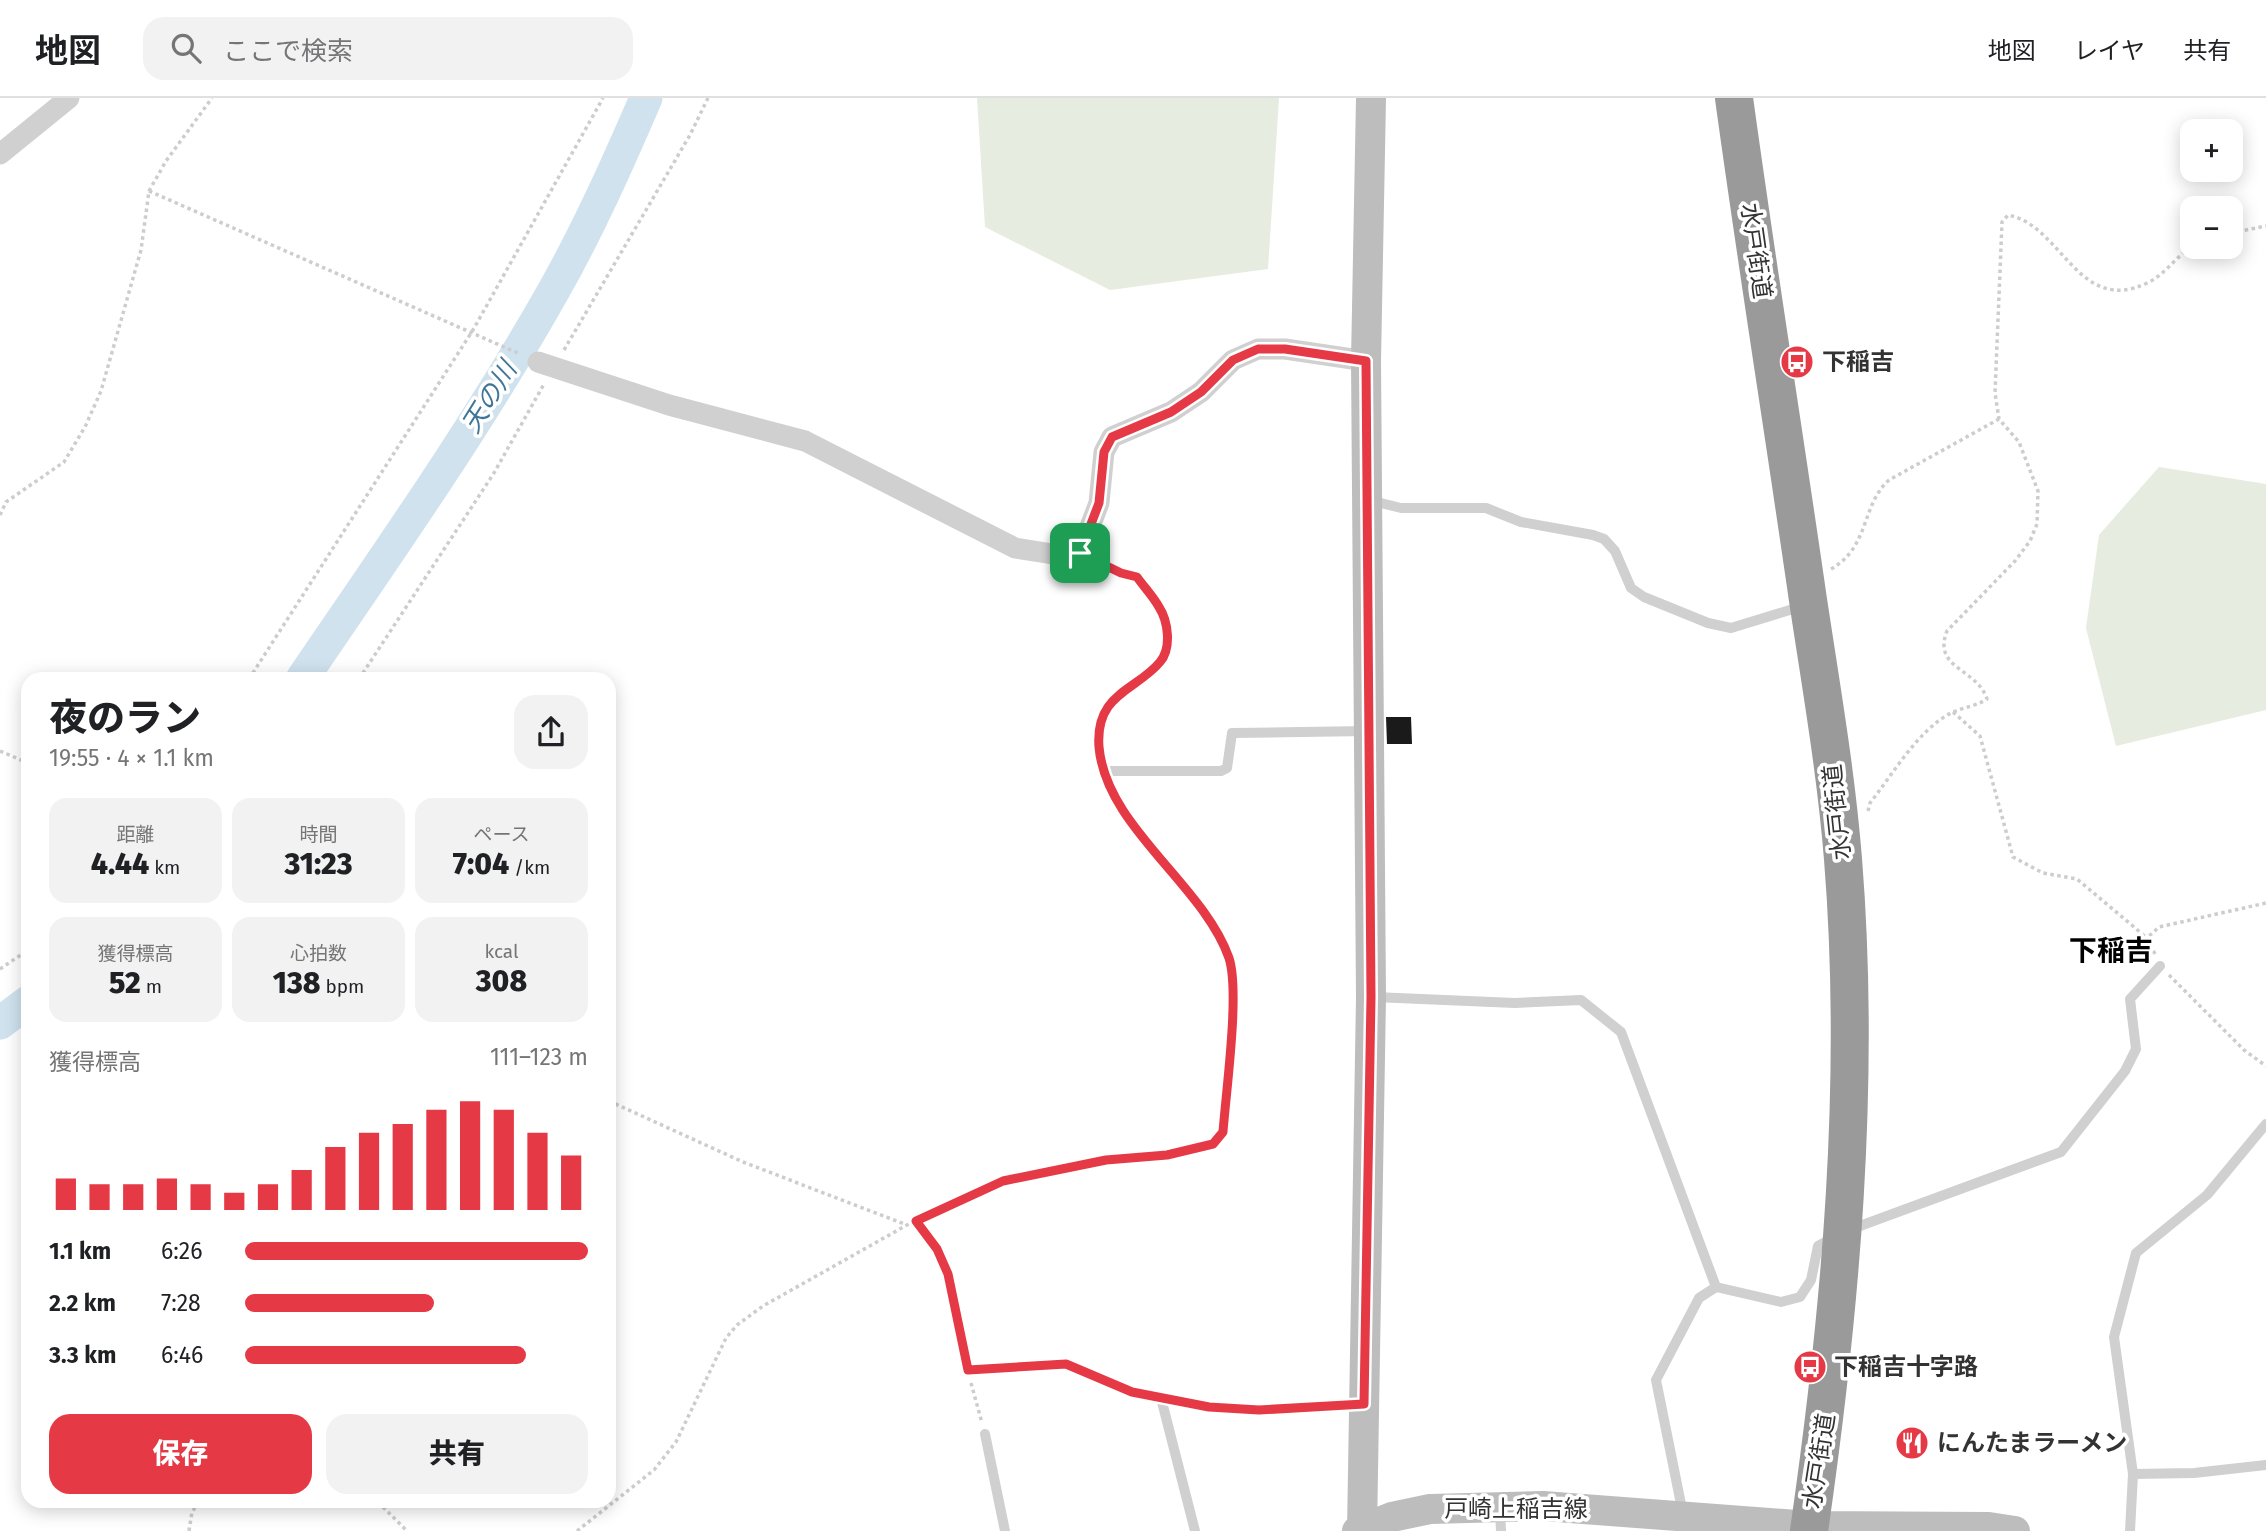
<!DOCTYPE html>
<html lang="ja">
<head>
<meta charset="utf-8">
<style>
	:root { --surface:#fff; --page:#f2f2f2; --text:#202124; --muted:#757577; --line:#e0e0e0; --accent:#e63946 }
	body { margin:0; font-family:"Fira Sans","Noto Sans JP",sans-serif; background:var(--page); color:var(--text); height:100vh; display:flex; flex-direction:column; font-size:26px; white-space:nowrap }
	* { box-sizing:border-box; margin:0 }
	p { font-size:23px; color:var(--muted) }
	.icon { flex:none; width:38px; height:38px; fill:none; stroke:currentColor; stroke-width:2; stroke-linecap:round; stroke-linejoin:round }
	.map { position:relative; flex:1; overflow:hidden }
	.drawer { position:absolute; left:21px; top:574px; width:595px; height:836px; display:flex; flex-direction:column; background:var(--surface); border-radius:21px; box-shadow:0 4px 18px #0003 }
	.drawer>* { flex:none }
	.buttons { position:absolute; left:2180px; top:21px; display:grid; gap:14px }
	.buttons a { display:grid; place-items:center; width:63px; height:63px; border-radius:14px; background:var(--surface); box-shadow:0 4px 18px #0003; font-size:35px }
	.pin { position:absolute; display:grid; place-items:center; width:60px; height:60px; color:#fff; margin:-30px; border-radius:14px; box-shadow:0 4px 10px #0006 }
	.round { display:grid; place-items:center; flex:none; width:74px; height:74px; border-radius:21px; background:var(--page) }
	.summary { display:flex; align-items:center; justify-content:space-between; height:119px; padding:0 28px }
	h1 { font-size:38px; font-weight:800; line-height:52px }
	.figures { display:grid; grid-template-columns:repeat(3,1fr); gap:10px; height:119px; padding:7px 28px }
	.figures div { display:grid; align-content:center; border-radius:18px; background:var(--page); text-align:center }
	.figures b { font-size:30px; font-weight:800 }
	.figures small { font-size:19px; font-weight:400 }
	.figures p { font-size:19px }
	.chart { height:196px; padding:14px 28px }
	.chart p { display:flex; justify-content:space-between }
	.chart svg { width:100%; height:126px; margin-top:7px; stroke:var(--accent); stroke-width:6 }
	.button { display:flex; gap:14px; margin-top:auto; padding:14px 28px }
	.button a { flex:1; height:80px; border-radius:21px; background:var(--accent); color:#fff; font-size:28px; font-weight:800; line-height:80px; text-align:center }
	.button a+a { background:var(--page); color:var(--text) }
	ul { padding:0 28px; list-style:none; font-size:23px }
	li { display:grid; grid-template-columns:112px 84px 1fr; align-items:center; height:52px }
	li i { height:18px; border-radius:9px; background:var(--accent) }
	header { display:flex; align-items:center; gap:42px; box-sizing:border-box; height:98px; padding:0 35px; background:var(--surface); border-bottom:2px solid var(--line) }
	header strong { font-size:33px }
	nav { display:flex; gap:38px; margin-inline-start:auto; font-size:24px }
	.search { width:490px; height:63px; background:var(--page); display:flex; align-items:center; gap:18px; box-sizing:border-box; padding:0 24px; border-radius:21px; color:var(--muted); font-size:26px }
	.map>svg:first-child { display:block }
	.green { fill:#e6ecdf }
	.lines { fill:none; stroke-linecap:round; stroke-linejoin:round }
	.river { stroke:#cfe2ee; stroke-width:33 }
	.building { fill:#1a1a1a }
	.path { stroke:#cdcdcd; stroke-width:3.5; stroke-dasharray:3.5 3.5; stroke-linecap:butt }
	.lane { stroke:#d0d0d0; stroke-width:10 }
	.street { stroke:#d0d0d0; stroke-width:21 }
	.secondary { stroke:#bdbdbd; stroke-width:30 }
	.highway { stroke:#9a9a9a; stroke-width:38 }
	.route-casing { stroke:#fff; stroke-width:14 }
	.route { stroke:#e63946; stroke-width:9 }
	.labels { text-anchor:middle; stroke-width:7; stroke-linejoin:round; paint-order:stroke }
	.street-label { font-size:24px; fill:#333; stroke:#fff }
	.poi-label { font-size:24px; font-weight:bold; fill:#333; stroke:#fff; text-anchor:start }
	.water-label { font-size:26px; font-style:italic; fill:#3f7597; stroke:#fff }
	.quarter-label { font-size:28px; font-weight:bold; fill:#000; stroke:#fff }
</style>
</head>
<body>
<header>
<strong>地図</strong>
<div class="search"><svg class="icon" aria-label="search" viewBox="0 0 24 24"><circle cx="10" cy="10" r="6"/><path d="M15 15l6 6"/></svg>ここで検索</div>
<nav><a>地図</a><a>レイヤ</a><a>共有</a></nav>
</header>
<div class="map">
<svg width="2266" height="1433" viewBox="0 0 2266 1433">
	<rect width="100%" height="100%" fill="#fff"/>
	<g class="green">
		<polygon points="977,0 1279,0 1268,171 1110,192 985,129"/>
		<polygon points="2159,369 2266,386 2266,612 2116,648 2086,530 2099,437"/>
	</g>
	<g class="lines">
		<g class="river">
			<path d="M302,581c87,-128 176,-254 252,-389 35,-62 64,-127 92,-192"/>
			<polyline points="0,925 28,904"/>
		</g>
	</g>
	<polygon class="building" points="1386,619 1411,619 1412,646 1387,646"/>
	<g class="lines">
		<g class="path">
			<polyline points="149,93 520,256"/>
			<polyline points="2231,135 2266,128"/>
			<polyline points="564,252 690,37 708,0"/>
			<polyline points="0,417 6,404 64,364 85,329 101,293 141,152 149,93 166,63 212,0"/>
			<path d="M1096,463l25,12 16,4c7,10 17,20 23,30 40,74 -83,72 -58,150"/>
			<path d="M1831,471c39,-22 30,-64 58,-89l110,-61"/>
			<polyline points="249,581 473,232 603,0"/>
			<polyline points="359,581 494,375 544,286"/>
			<polyline points="1953,614 1980,638 2013,759 2043,775 2077,781 2147,840"/>
			<polyline points="0,653 28,665"/>
			<path d="M1868,713l2,-8c23,-29 48,-73 81,-90 12,-6 24,-6 36,-14 -10,-31 -55,-30 -40,-68l68,-70 15,-20 7,-17 1,-33 -19,-49 -20,-23 -4,-26 7,-171 6,-7c54,10 70,101 139,68 18,-8 29,-27 46,-37"/>
			<polyline points="2155,856 2147,840 2159,829 2266,805"/>
			<polyline points="0,871 28,852"/>
			<polyline points="2169,877 2244,952 2266,968"/>
			<polyline points="609,1003 743,1064 907,1127"/>
			<path d="M916,1123c36,48 38,80 50,137"/>
			<polyline points="971,1285 982,1325"/>
			<polyline points="378,1404 407,1433"/>
			<polyline points="189,1433 192,1414 199,1404"/>
			<path d="M577,1433l77,-61 22,-28 50,-104 11,-13 26,-19 144,-81 96,-44 103,-21 61,-5 46,-11 10,-12c4,-60 21,-139 -3,-194l-95,-125 -15,-28"/>
		</g>
		<g class="lane">
			<polyline points="1369,402 1401,410 1486,410 1521,424 1593,437 1604,441 1615,453 1631,490 1644,499 1708,525 1731,530 1803,508"/>
			<polyline points="1106,673 1221,673 1227,670 1232,635 1367,633"/>
			<polyline points="1374,899 1515,905 1581,902 1621,934 1716,1189"/>
			<polyline points="1849,1132 2061,1054 2125,973 2136,951 2130,901 2160,868"/>
			<polyline points="968,1272 1066,1266 1132,1294 1209,1309 1259,1312 1364,1306"/>
			<polyline points="1161,1300 1195,1433"/>
			<polyline points="985,1336 1005,1433"/>
			<polyline points="2133,1376 2114,1239 2136,1155 2207,1097 2266,1026"/>
			<polyline points="1500,1412 1501,1433"/>
			<polyline points="1683,1416 1656,1282 1699,1200 1716,1189 1781,1204 1800,1199 1811,1182 1818,1148 1835,1139"/>
			<polyline points="2130,1433 2133,1376 2194,1375 2266,1367"/>
		</g>
		<g class="street">
			<polyline points="0,56 69,0"/>
			<polyline points="538,264 669,307 805,343 1015,450 1059,457 1080,455 1099,405 1104,354 1112,339 1171,314 1201,294 1233,262 1258,251 1285,251 1366,263"/>
		</g>
		<g class="secondary">
			<polyline points="1357,1433 1392,1419 1430,1411 1543,1408 1810,1428 1989,1429 2015,1433"/>
			<polyline points="1362,1433 1371,899 1366,263 1371,0"/>
		</g>
		<path class="highway" d="M1734,0c23,168 50,335 74,502 13,86 28,172 35,259 18,224 -2,450 -34,672"/>
	</g>
	<g class="lines">
		<defs>
			<path id="route" d="M1258,251h27l81,12 5,636 -7,407 -105,6 -50,-3 -77,-15 -66,-28 -98,6 -20,-96 -11,-25 -21,-28 87,-40 103,-21 61,-5 46,-11 10,-12c3,-41 17,-140 6,-174 -26,-74 -123,-131 -130,-211 -4,-54 37,-56 61,-85 12,-14 8,-41 -1,-55 -6,-11 -15,-20 -22,-30l-16,-4 -41,-20 19,-50 5,-51 8,-15 59,-25 30,-20 32,-32z"/>
		</defs>
		<use href="#route" class="route-casing"/>
		<use href="#route" class="route"/>
	</g>
	<defs>
		<symbol id="bus-disc" viewBox="-11 -11 22 22"><circle r="9.5" fill="#e63946" stroke="#fff"/><path d="M-5-6H5V4H4V6H2V4H-2V6H-4V4H-5ZM-3.5-4V0h7V-4ZM-3.5 1.2v1.5H-2V1.2ZM2 1.2v1.5H3.5V1.2Z" fill="#fff"/></symbol>
		<symbol id="restaurant-disc" viewBox="-11 -11 22 22"><circle r="9.5" fill="#e63946" stroke="#fff"/><path d="M-5-6h1v4h1v-4h1v4h1v-4h1v5L-1.5 .5V6h-2V.5L-5-1ZM5-6V6H3V1.5H1.5Q1.5-4 5-6Z" fill="#fff"/></symbol>
	</defs>
	<g fill-rule="evenodd">
		<use href="#bus-disc" x="1778" y="245" width="38" height="38"/>
		<use href="#bus-disc" x="1791" y="1250" width="38" height="38"/>
		<use href="#restaurant-disc" x="1893" y="1326" width="38" height="38"/>
	</g>
	<g class="labels">
		<g class="street-label">
			<text transform="translate(1756 153) rotate(82)" y="8">水戸街道</text>
			<text transform="translate(1837 714) rotate(-96)" y="8">水戸街道</text>
			<text transform="translate(1819 1363) rotate(-81)" y="8">水戸街道</text>
			<text x="1516" y="1419">戸崎上稲吉線</text>
		</g>
		<g class="poi-label">
			<text x="1822" y="272">下稲吉</text>
			<text x="1834" y="1277">下稲吉十字路</text>
			<text x="1937" y="1353">にんたまラーメン</text>
		</g>
		<g class="water-label">
			<text transform="translate(489 299) rotate(-58)" y="9">天の川</text>
		</g>
		<g class="quarter-label">
			<text x="2111" y="862">下稲吉</text>
		</g>
	</g>
</svg>
<div class="buttons">
<a>+</a>
<a>−</a>
</div>
<div class="pin" style="left:1080px;top:455px;background:#1e9e55"><svg class="icon" aria-label="arrive" viewBox="0 0 24 24"><path d="M6 21V4h12l-3 4 3 4H6"/></svg></div>
<section class="drawer">
<div class="summary"><div><h1>夜のラン</h1><p>19:55 · 4 × 1.1 km</p></div><a class="round"><svg class="icon" aria-label="share" viewBox="0 0 24 24"><path d="M12 15V3M7 8l5-5 5 5M5 13v7h14v-7"/></svg></a></div>
<div class="figures">
<div><p>距離</p><b>4.44<small> km</small></b></div>
<div><p>時間</p><b>31:23</b></div>
<div><p>ペース</p><b>7:04<small> /km</small></b></div>
</div>
<div class="figures">
<div><p>獲得標高</p><b>52<small> m</small></b></div>
<div><p>心拍数</p><b>138<small> bpm</small></b></div>
<div><p>kcal</p><b>308</b></div>
</div>
<div class="chart"><p><span>獲得標高</span>111–123 m</p>
<svg viewBox="0 0 160 44" preserveAspectRatio="none"><path d="M5 44V33M15 44V35M25 44V35M35 44V33M45 44V35M55 44V38M65 44V35M75 44V30M85 44V22M95 44V17M105 44V14M115 44V9M125 44V6M135 44V9M145 44V17M155 44V25"/></svg>
</div>
<ul>
<li><b>1.1 km</b>6:26<i style="width:100%"></i></li>
<li><b>2.2 km</b>7:28<i style="width:55%"></i></li>
<li><b>3.3 km</b>6:46<i style="width:82%"></i></li>
</ul>
<div class="button"><a>保存</a><a>共有</a></div>
</section>
</div>
</body>
</html>
